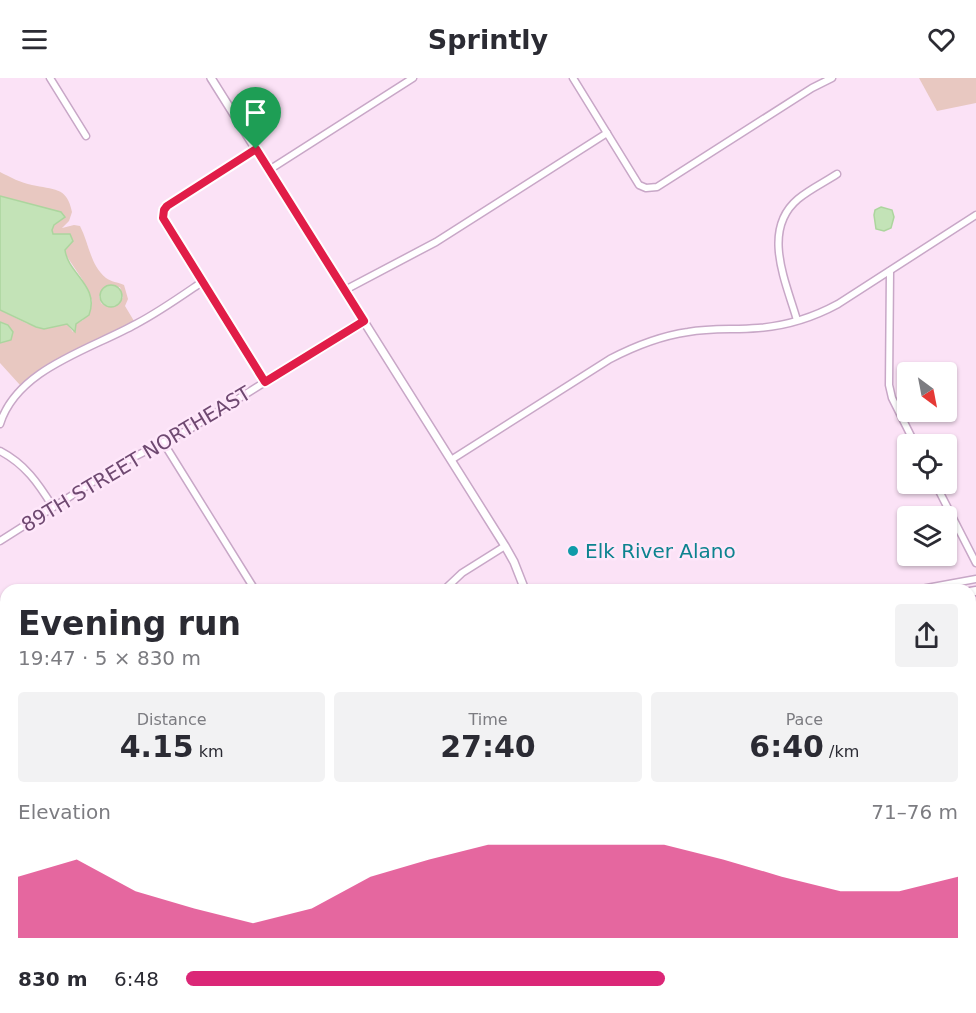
<!DOCTYPE html>
<html lang="en">
<head>
<meta charset="utf-8">
<style>
	:root { --surface:#fff; --page:#f2f2f3; --text:#2b2b33; --muted:#7c7c81; --accent:#db2777 }
	body { margin:0; font-family:"DejaVu Sans",sans-serif; background:var(--page); color:var(--text); height:100vh; display:flex; flex-direction:column; font-size:22px; white-space:nowrap }
	* { box-sizing:border-box; margin:0 }
	p { font-size:20px; color:var(--muted) }
	.icon { flex:none; width:33px; height:33px; fill:none; stroke:currentColor; stroke-width:2; stroke-linecap:round; stroke-linejoin:round }
	.map { position:relative; flex:1; overflow:hidden }
	.sheet { position:absolute; left:0px; top:506px; width:976px; height:430px; display:flex; flex-direction:column; background:var(--surface); border-radius:18px 18px 0 0; box-shadow:0 2px 4px #0004 }
	.sheet>* { flex:none }
	.needle { width:39px; rotate:148deg }
	.fabs { position:absolute; left:897px; top:284px; display:grid; gap:12px }
	.fabs a { display:grid; place-items:center; width:60px; height:60px; border-radius:6px; background:var(--surface); box-shadow:0 2px 4px #0004; font-size:30px }
	.pin { position:absolute; display:grid; place-items:center; width:51px; height:51px; color:#fff; margin:-62px -26px; border-radius:50% 50% 50% 0; rotate:-45deg; box-shadow:0 0 6px #0007 }
	.pin .icon { rotate:45deg }
	.round { display:grid; place-items:center; flex:none; width:63px; height:63px; border-radius:6px; background:var(--page) }
	.head { display:flex; align-items:center; justify-content:space-between; height:102px; padding:0 18px }
	h1 { font-size:33px; font-weight:700; line-height:45px }
	.stats { display:grid; grid-template-columns:repeat(3,1fr); gap:9px; height:102px; padding:6px 18px }
	.stats div { display:grid; align-content:center; border-radius:6px; background:var(--page); text-align:center }
	.stats b { font-size:30px; font-weight:700 }
	.stats small { font-size:16px; font-weight:400 }
	.stats p { font-size:16px }
	.chart { height:168px; padding:12px 18px }
	.chart p { display:flex; justify-content:space-between }
	.chart svg { width:100%; height:108px; margin-top:6px; fill:var(--accent); opacity:.7 }
	ul { padding:0 18px; list-style:none; font-size:20px }
	li { display:grid; grid-template-columns:96px 72px 1fr; align-items:center; height:45px }
	li i { height:15px; border-radius:8px; background:var(--accent) }
	header { display:flex; justify-content:space-between; align-items:center; height:78px; padding:0 18px; background:var(--surface); font-size:27px; font-weight:700 }
	.map>svg:first-child { display:block }
	.green { fill:#e8c8c1; fill-rule:evenodd }
	.water { fill:#c3e3b7; stroke:#acd59e; stroke-width:1.5 }
	.lines { fill:none; stroke-linecap:round; stroke-linejoin:round }
	.minor-casing { stroke:#c8a7c7; stroke-width:9 }
	.tertiary-casing { stroke:#c8a7c7; stroke-width:10 }
	.secondary-casing { stroke:#c6a0c5; stroke-width:11 }
	.minor { stroke:#fff; stroke-width:6 }
	.tertiary { stroke:#fff; stroke-width:7 }
	.secondary { stroke:#fff; stroke-width:8 }
	.route-casing { stroke:#fff; stroke-width:12 }
	.route { stroke:#e11d48; stroke-width:8 }
	.culture-dot { fill:#0f9aa8; stroke:#fee7fa; stroke-width:2 }
	.labels { text-anchor:middle; stroke-width:5; stroke-linejoin:round; paint-order:stroke }
	.street-label { font-size:20px; fill:#6f4971; stroke:#fee7fa }
	.culture-label { font-size:20px; fill:#0d838f; stroke:#fee7fa; text-anchor:start }
</style>
</head>
<body>
<header><svg class="icon" aria-label="menu" viewBox="0 0 24 24"><path d="M4 6h16M4 12h16M4 18h16"/></svg>Sprintly<svg class="icon" aria-label="heart" viewBox="0 0 24 24"><path d="M12 20l-8-8c-3-5 5-10 8-4 3-6 11-1 8 4z"/></svg></header>
<div class="map">
<svg width="976" height="935" viewBox="0 0 976 935">
	<rect width="100%" height="100%" fill="#fbe2f6"/>
	<g class="green">
		<polygon points="919,0 976,0 976,25 937,33"/>
		<path d="M0,94c10,5 21,11 32,13 21,5 35,1 40,27l-3,9 -7,7 12,-3 6,1c9,17 10,39 26,52 5,4 12,4 18,7l4,14 -3,7 9,15 -62,31 -52,33 -20,-22v-20h2l1,-20 -3,-1v-12l28,14 24,3 15,-3 6,8 3,-8 7,-4 9,-19 -10,-22 -16,-24 -1,-5 8,-9 -10,-7h-10l-1,-4 2,-5 11,-8 -4,-5 -61,-16zM120,209l3,11 -18,8 -4,-3 -2,-7z"/>
	</g>
	<g class="water">
		<path d="M0,118l61,16 4,5 -11,8 -2,5 1,4h17l3,7 -8,9c3,24 35,36 24,65l-13,9 -1,8 -8,-8 -23,5 -8,-2 -36,-17z"/>
		<polygon points="881,129 892,132 894,139 891,150 884,153 876,151 874,137 875,132"/>
		<circle cx="111" cy="218" r="11"/>
		<polygon points="0,244 8,247 13,254 11,262 0,265"/>
		<polygon points="908,930 961,930 947,935 905,935"/>
	</g>
	<g class="lines">
		<defs>
			<g id="minor">
				<polyline points="50,0 86,58"/>
				<polyline points="573,0 639,107 646,110 657,109 812,10 832,0"/>
				<polyline points="269,92 413,0"/>
				<polyline points="890,193 889,307 892,320 915,366"/>
				<polyline points="202,204 265,304"/>
				<polyline points="345,212 436,164 607,55"/>
				<path d="M797,242c-11,-38 -36,-90 1,-121 12,-10 27,-17 39,-25"/>
				<path d="M0,346c17,-55 89,-74 136,-100 23,-12 44,-27 66,-42l-38,-60 -1,-12 4,-5 89,-56"/>
				<polyline points="163,364 255,512"/>
				<path d="M0,373c25,13 38,32 53,56"/>
				<path d="M451,382l159,-101c25,-13 50,-23 78,-27 24,-4 47,-2 70,-4 27,-2 56,-11 80,-24l138,-89"/>
				<polyline points="935,405 976,485"/>
				<polyline points="0,463 126,383 190,351 364,242"/>
				<polyline points="444,512 462,495 505,468"/>
				<polyline points="916,512 976,501"/>
				<polyline points="0,716 6,724"/>
				<polyline points="970,771 976,769"/>
				<polyline points="0,827 6,824"/>
				<polyline points="164,930 170,935"/>
				<polyline points="349,930 355,935"/>
				<polyline points="506,930 511,935"/>
				<polyline points="240,935 243,930"/>
				<polyline points="487,935 492,930"/>
				<polyline points="765,935 768,930"/>
			</g>
			<polyline id="tertiary" points="211,0 505,468 514,484 525,512"/>
			<g id="secondary">
				<polyline points="970,514 976,513"/>
				<polyline points="0,649 6,649"/>
				<polyline points="0,661 6,660"/>
			</g>
		</defs>
		<use href="#minor" class="minor-casing"/>
		<use href="#tertiary" class="tertiary-casing"/>
		<use href="#secondary" class="secondary-casing"/>
		<use href="#minor" class="minor"/>
		<use href="#tertiary" class="tertiary"/>
		<use href="#secondary" class="secondary"/>
	</g>
	<g class="lines">
		<defs>
			<polygon id="route" points="256,71 364,243 265,304 163,140 164,132 167,128"/>
		</defs>
		<use href="#route" class="route-casing"/>
		<use href="#route" class="route"/>
	</g>
	<circle class="culture-dot" cx="573" cy="473" r="6"/>
	<g class="labels">
		<g class="street-label">
			<text transform="translate(136 381) rotate(-31)" y="7">89TH STREET NORTHEAST</text>
		</g>
		<g class="culture-label">
			<text x="585" y="480">Elk River Alano</text>
		</g>
	</g>
</svg>
<div class="fabs">
<a><svg class="needle" viewBox="-14 -14 28 28"><path d="M0-13l5 13h-10z" fill="#e53935"/><path d="M0 13l5-13h-10z" fill="#7c7c81"/></svg></a>
<a><svg class="icon" aria-label="locate" viewBox="0 0 24 24"><circle cx="12" cy="12" r="6"/><path d="M12 2v4M12 18v4M2 12h4M18 12h4"/></svg></a>
<a><svg class="icon" aria-label="layers" viewBox="0 0 24 24"><path d="M12 4l9 5-9 5-9-5zM3 14l9 5 9-5"/></svg></a>
</div>
<div class="pin" style="left:256px;top:71px;background:#1e9e55"><svg class="icon" aria-label="arrive" viewBox="0 0 24 24"><path d="M6 21V4h12l-3 4 3 4H6"/></svg></div>
<section class="sheet">
<div class="head"><div><h1>Evening run</h1><p>19:47 · 5 × 830 m</p></div><a class="round"><svg class="icon" aria-label="share" viewBox="0 0 24 24"><path d="M12 15V3M7 8l5-5 5 5M5 13v7h14v-7"/></svg></a></div>
<div class="stats">
<div><p>Distance</p><b>4.15<small> km</small></b></div>
<div><p>Time</p><b>27:40</b></div>
<div><p>Pace</p><b>6:40<small> /km</small></b></div>
</div>
<div class="chart"><p><span>Elevation</span>71–76 m</p>
<svg viewBox="0 0 160 44" preserveAspectRatio="none"><path d="M0 44V19L10 12L20 25L30 32L40 38L50 32L60 19L70 12L80 6L90 6L100 6L110 6L120 12L130 19L140 25L150 25L160 19V44z"/></svg>
</div>
<ul>
<li><b>830 m</b>6:48<i style="width:62%"></i></li>
</ul>
</section>
</div>
</body>
</html>
